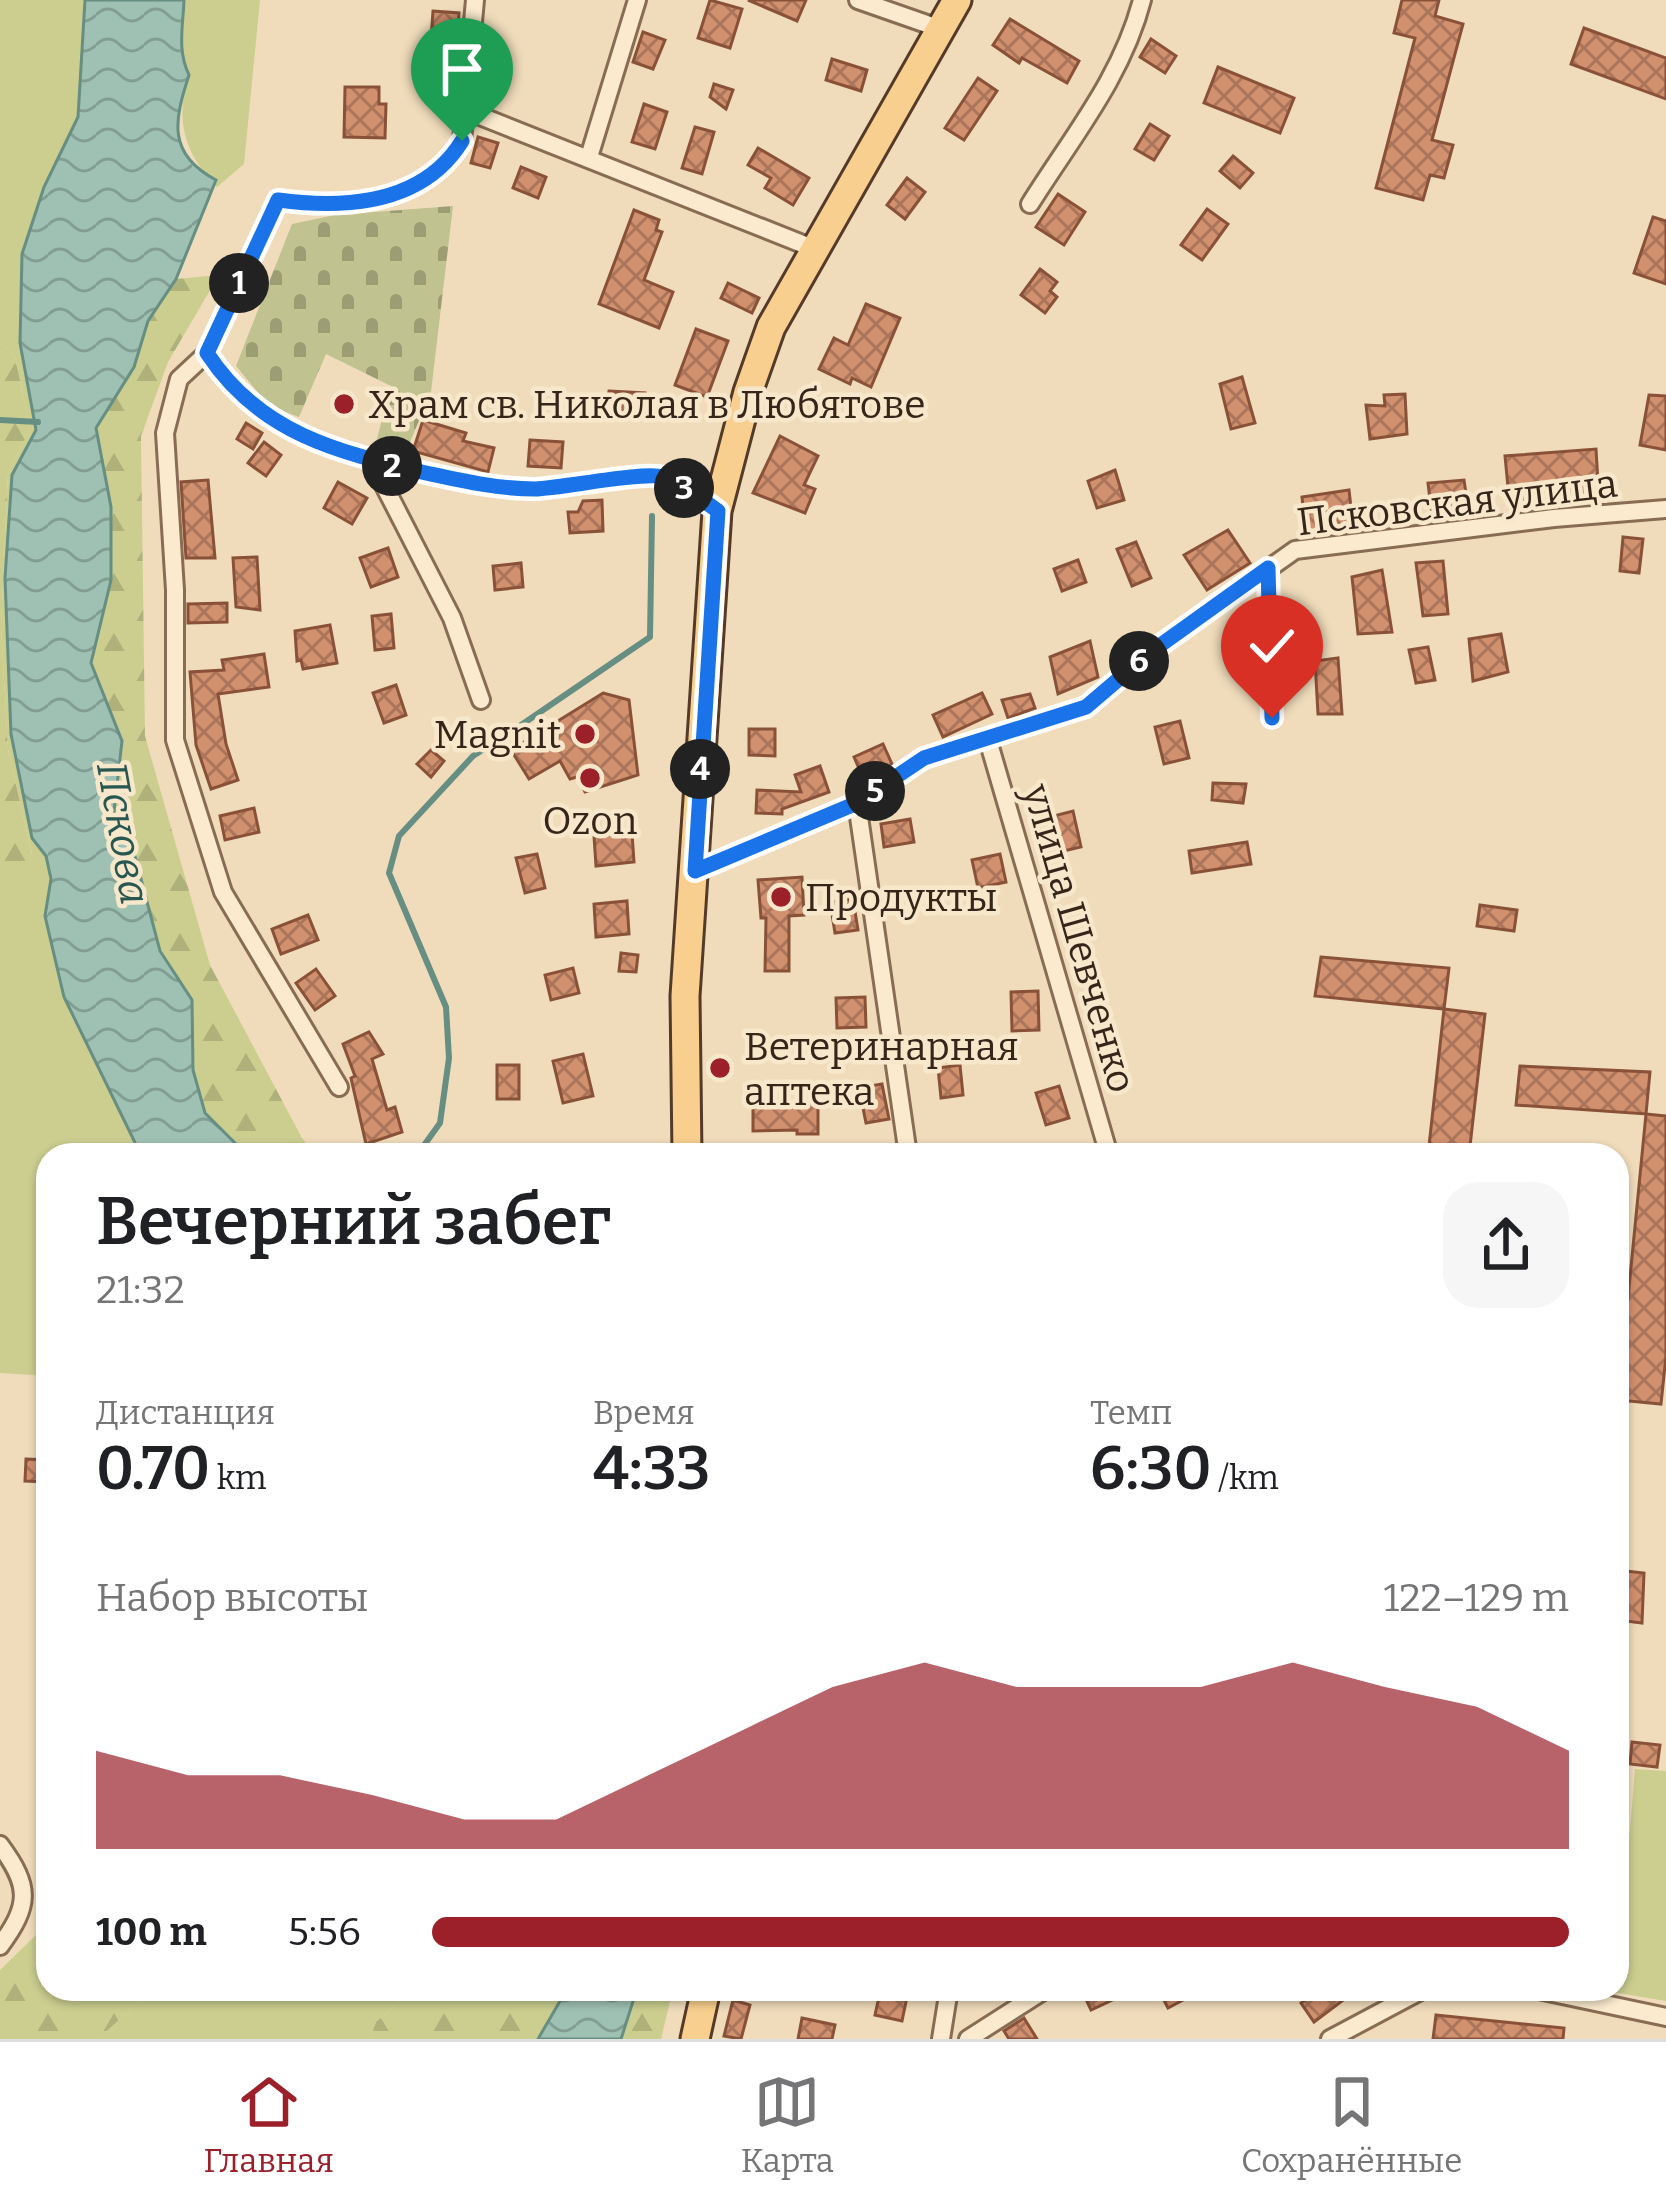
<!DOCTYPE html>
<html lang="ru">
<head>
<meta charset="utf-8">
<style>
	:root { --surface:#fff; --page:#f6f6f6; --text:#202124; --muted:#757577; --line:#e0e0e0; --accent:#9b202a }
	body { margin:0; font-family:Bitter,serif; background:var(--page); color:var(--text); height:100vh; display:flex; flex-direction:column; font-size:45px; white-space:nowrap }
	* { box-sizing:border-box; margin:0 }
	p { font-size:39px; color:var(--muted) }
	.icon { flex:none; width:66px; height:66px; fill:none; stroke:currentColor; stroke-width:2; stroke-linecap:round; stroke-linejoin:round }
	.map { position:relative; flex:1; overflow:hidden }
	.details { position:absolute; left:36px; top:1143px; width:1593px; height:858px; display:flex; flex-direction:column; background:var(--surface); border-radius:36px; box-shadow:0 3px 9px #0004 }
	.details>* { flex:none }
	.pin { position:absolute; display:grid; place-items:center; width:102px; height:102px; color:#fff; margin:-123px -51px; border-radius:50% 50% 50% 0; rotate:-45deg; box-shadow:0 0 12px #0007 }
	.pin .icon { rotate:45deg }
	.km { position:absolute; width:60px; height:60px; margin:-30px; border-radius:50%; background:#222; color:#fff; font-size:33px; line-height:60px; text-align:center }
	.round { display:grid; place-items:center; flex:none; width:126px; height:126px; border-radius:36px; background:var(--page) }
	.headline { display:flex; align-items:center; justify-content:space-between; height:204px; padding:0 60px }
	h1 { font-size:66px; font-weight:600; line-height:90px }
	.figures { display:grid; grid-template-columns:repeat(3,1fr); gap:18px; height:204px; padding:12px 60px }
	.figures div { display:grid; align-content:center }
	.figures b { font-size:60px; font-weight:600 }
	.figures small { font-size:33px; font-weight:400 }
	.figures p { font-size:33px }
	.chart { height:336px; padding:24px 60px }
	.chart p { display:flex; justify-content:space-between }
	.chart svg { width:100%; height:216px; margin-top:12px; fill:var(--accent); opacity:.7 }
	ul { padding:0 60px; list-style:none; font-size:39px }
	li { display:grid; grid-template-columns:192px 144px 1fr; align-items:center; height:90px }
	li i { height:30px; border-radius:15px; background:var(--accent) }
	.dock { display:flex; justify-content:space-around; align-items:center; height:168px; border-top:3px solid var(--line); background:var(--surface); font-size:33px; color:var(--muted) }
	.dock a { display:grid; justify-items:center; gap:6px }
	.dock .active { color:var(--accent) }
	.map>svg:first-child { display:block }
	.grass { fill:#cbce8f }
	.forest { fill:url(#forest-firs) }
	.cemetery { fill:url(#cemetery-stones) }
	.water { fill:url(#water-waves); stroke:#678e82; stroke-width:3 }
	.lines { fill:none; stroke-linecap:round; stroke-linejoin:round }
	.stream { stroke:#678e82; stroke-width:6 }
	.building { fill:url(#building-cross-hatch); stroke:#895238; stroke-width:3 }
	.street-casing { stroke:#886c54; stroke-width:22 }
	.primary-casing { stroke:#553a29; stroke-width:33 }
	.street { stroke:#fbeace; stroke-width:16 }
	.primary { stroke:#f8cf8e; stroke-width:27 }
	.route-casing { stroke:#fff; stroke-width:24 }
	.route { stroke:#1a73e8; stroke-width:15 }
	.poi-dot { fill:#9b202a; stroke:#f7e7cb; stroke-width:4.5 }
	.labels { text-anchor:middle; stroke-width:9; stroke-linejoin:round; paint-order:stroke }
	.poi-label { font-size:39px; fill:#36261a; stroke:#f7e7cb; text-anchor:start }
	.street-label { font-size:39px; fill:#36261a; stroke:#f7e7cb }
	.water-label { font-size:42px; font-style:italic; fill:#285751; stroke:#f7e7cb }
</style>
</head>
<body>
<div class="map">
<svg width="1666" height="2039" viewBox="0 0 1666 2039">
	<defs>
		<pattern id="forest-firs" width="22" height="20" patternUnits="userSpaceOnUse" patternTransform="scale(3)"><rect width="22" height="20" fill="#cbce8f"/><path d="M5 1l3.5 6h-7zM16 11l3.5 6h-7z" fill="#afb17b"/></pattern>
		<pattern id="cemetery-stones" width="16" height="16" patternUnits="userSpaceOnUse" patternTransform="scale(3)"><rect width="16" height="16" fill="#c0c28f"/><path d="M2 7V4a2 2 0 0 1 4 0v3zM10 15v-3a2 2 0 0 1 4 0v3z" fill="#9d9d74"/></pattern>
		<pattern id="water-waves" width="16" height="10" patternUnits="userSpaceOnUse" patternTransform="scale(3)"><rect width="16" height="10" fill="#9fc1b4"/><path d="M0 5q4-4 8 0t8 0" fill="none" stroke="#829d92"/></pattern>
		<pattern id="building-cross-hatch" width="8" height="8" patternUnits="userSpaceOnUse" patternTransform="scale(3)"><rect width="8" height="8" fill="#d1906e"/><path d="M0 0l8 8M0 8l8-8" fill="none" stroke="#aa755a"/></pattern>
	</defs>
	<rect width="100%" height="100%" fill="#f0dcbb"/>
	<g class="grass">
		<polygon points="0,0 85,0 78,117 44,187 20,343 36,430 12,475 5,578 11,734 32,838 46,856 51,879 45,916 141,1155 48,1155 48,1376 0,1373 0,884 2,887 32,854 8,749 1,626 8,473 30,429 15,356 0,342"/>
		<path d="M184,0h76l-16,164 -27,23c-32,-32 -43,-67 -28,-112 -12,-25 -6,-48 -5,-75z"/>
		<polygon points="1635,1769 1666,1771 1666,2001 1594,1989 1617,1989"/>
		<polygon points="153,1989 414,1989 376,2022 370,2039 98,2039"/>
	</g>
	<g class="forest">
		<polygon points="219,275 168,362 141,436 145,736 210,965 302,1138 316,1155 247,1155 205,1113 193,1070 192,1000 160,951 135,856 113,820 122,741 91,663 111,580 111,507 96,428 134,367 148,321 176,279"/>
		<polygon points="0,342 15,356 30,429 8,473 1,626 8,749 32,855 2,888 0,884"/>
		<polygon points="48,1897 48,1989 153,1989 98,2039 0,2039 0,1970 39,1932"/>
		<polygon points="414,1989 567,1989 538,2039 370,2039 376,2022"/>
		<polygon points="637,1989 673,1989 661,2039 621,2039"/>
	</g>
	<polygon class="cemetery" points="453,206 431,392 405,454 375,446 391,386 326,354 299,417 269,406 236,366 292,224 335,215"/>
	<g class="water">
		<path d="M85,0h99c-1,27 -7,50 5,75 -15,46 -22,79 27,105l-40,99 -28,42 -14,46 -38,61 15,79v73l-20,83 31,78 -9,79 22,36 25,95 32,49 1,70 12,43 42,42h-106l-77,-158 -19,-81 6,-37 -5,-23 -14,-18 -21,-104 -6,-156 7,-103 24,-45 -16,-87 2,-89 22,-67 34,-70z"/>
		<polygon points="567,1989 637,1989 621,2039 538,2039"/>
	</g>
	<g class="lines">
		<g class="stream">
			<polyline points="0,420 38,422"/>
			<polyline points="508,734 650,637 652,516"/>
			<polyline points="417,1155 440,1123 449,1058 446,1007 389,873 399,836 473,756 490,745"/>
		</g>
	</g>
	<g class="building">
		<polygon points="710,0 742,9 730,48 698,38"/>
		<polygon points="748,0 806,0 797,21"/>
		<polygon points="1402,0 1439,0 1435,16 1463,24 1432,140 1453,145 1444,178 1430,175 1423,200 1376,188 1415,38 1394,33"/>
		<polygon points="433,11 459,13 457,41 431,39"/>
		<polygon points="1010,19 1079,61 1067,83 1022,58 1019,63 993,45"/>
		<polygon points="1584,28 1666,58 1666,99 1571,64"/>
		<polygon points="643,32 665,40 653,69 633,62"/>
		<polygon points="1151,39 1176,56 1165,73 1140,57"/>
		<polygon points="832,59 867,70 861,91 826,80"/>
		<polygon points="1218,67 1294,98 1280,133 1204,103"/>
		<polygon points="978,78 997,91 964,140 945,128"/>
		<polygon points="714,84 733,90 726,109 710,97"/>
		<polygon points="345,87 379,87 379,104 386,104 385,138 344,137"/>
		<polygon points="644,104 667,112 655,149 632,142"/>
		<polygon points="1150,124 1169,136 1154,160 1135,149"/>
		<polygon points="695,127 714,132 702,174 682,168"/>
		<polygon points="478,137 498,143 490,168 471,163"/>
		<polygon points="758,148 809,178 793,205 765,188 771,178 748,165"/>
		<polygon points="1233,156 1253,173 1240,188 1220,171"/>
		<polygon points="521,167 546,177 538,198 513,188"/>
		<polygon points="907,178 925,192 905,219 887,205"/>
		<polygon points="1058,194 1085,212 1064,245 1036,227"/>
		<polygon points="1207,209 1228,224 1202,260 1181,245"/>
		<polygon points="634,210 659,220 656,230 662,232 644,280 673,292 659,328 599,304"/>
		<polygon points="1653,217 1666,221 1666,284 1634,273"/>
		<polygon points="1040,269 1057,282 1050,291 1057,297 1045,313 1021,295"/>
		<polygon points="728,283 759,298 752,313 721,298"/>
		<polygon points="866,304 900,318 871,387 852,378 850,384 819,369 834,338 848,345"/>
		<polygon points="696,329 728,341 707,397 675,385"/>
		<polygon points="1242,377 1255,423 1231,429 1220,384"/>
		<polygon points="609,391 645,393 644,417 607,414"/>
		<polygon points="1405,394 1407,434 1370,439 1366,405 1385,406 1384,395"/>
		<polygon points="1649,395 1666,396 1666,450 1640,445"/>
		<polygon points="423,420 466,433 463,441 494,448 488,472 413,451"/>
		<polygon points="246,423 262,433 253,449 237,439"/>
		<polygon points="780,436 818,456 804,485 815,489 805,513 753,493"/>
		<polygon points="530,440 563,442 561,468 528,466"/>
		<polygon points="264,442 281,455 266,476 248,463"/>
		<polygon points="1596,449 1599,499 1510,508 1505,456"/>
		<polygon points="1115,470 1124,500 1097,508 1088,481"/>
		<polygon points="208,480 215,558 186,558 181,482"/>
		<polygon points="1464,480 1469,514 1432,516 1428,483"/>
		<polygon points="338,482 367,498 352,524 324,508"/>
		<polygon points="1349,490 1353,525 1306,536 1302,497"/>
		<polygon points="602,500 603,531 570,533 568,512 578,512 583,501"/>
		<polygon points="1228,530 1250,563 1207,590 1184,555"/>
		<polygon points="1623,537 1643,539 1639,573 1620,571"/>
		<polygon points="1136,542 1151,578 1132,586 1117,549"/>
		<polygon points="388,548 398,577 371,587 360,558"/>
		<polygon points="257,557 260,610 236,607 233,558"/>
		<polygon points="1078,560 1086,582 1062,591 1054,569"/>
		<polygon points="1443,561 1448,614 1423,616 1416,563"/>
		<polygon points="521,563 523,587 495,590 493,566"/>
		<polygon points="1382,570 1392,632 1358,634 1352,577"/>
		<polygon points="227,603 227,622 188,623 188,604"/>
		<polygon points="391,614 394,648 375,650 372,616"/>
		<polygon points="330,625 337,663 303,669 301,660 297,661 295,631"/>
		<polygon points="1501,634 1508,672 1473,681 1469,639"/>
		<polygon points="1090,641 1098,677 1058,694 1050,657"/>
		<polygon points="1428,647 1435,680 1416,683 1409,650"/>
		<polygon points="264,654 269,687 218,694 226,744 238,780 211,789 196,745 190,672 224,670 222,660"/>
		<polygon points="1338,658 1342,714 1318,714 1315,661"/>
		<polygon points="396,685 406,715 384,723 373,693"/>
		<polygon points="603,693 629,700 638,775 585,792 577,777 570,779 560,761 529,779 511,750"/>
		<polygon points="982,693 992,714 943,737 933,715"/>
		<polygon points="1030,694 1035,708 1008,718 1002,700"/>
		<polygon points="1180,721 1189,758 1164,764 1155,727"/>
		<polygon points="749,729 775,729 775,756 749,755"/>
		<polygon points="883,744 892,764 864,780 854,757"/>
		<polygon points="431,750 444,761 431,777 417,764"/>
		<polygon points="820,766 829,792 782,809 782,814 756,813 757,790 801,792 795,775"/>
		<polygon points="1213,783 1246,784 1243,803 1212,800"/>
		<polygon points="254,808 259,832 225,840 220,816"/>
		<polygon points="1073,811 1081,847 1043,856 1034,821"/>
		<polygon points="910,819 914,842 884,847 881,824"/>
		<polygon points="632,833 634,862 596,866 594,836"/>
		<polygon points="1247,842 1251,864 1192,873 1189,851"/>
		<polygon points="537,854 545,888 525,893 516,858"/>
		<polygon points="1000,854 1006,882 978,888 972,860"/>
		<polygon points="802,877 804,915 789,916 789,971 765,971 766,918 761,918 758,880"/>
		<polygon points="853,899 858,930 835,933 830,902"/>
		<polygon points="627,901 629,934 596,937 594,904"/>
		<polygon points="1480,905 1517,910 1514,931 1477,926"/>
		<polygon points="308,915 318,940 281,954 272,929"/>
		<polygon points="621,953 638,955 636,972 619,971"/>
		<polygon points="1321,957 1449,968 1444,1009 1315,996"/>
		<polygon points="573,968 579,993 551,1000 545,975"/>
		<polygon points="316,969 335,996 315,1010 296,983"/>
		<polygon points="1038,991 1039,1030 1012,1031 1011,992"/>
		<polygon points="865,997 866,1027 837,1028 836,998"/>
		<polygon points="1444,1009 1485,1014 1469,1155 1428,1155"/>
		<polygon points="369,1032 383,1054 372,1059 387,1110 395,1107 402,1132 366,1144 351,1078 355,1076 343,1044"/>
		<polygon points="583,1054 593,1096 563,1103 553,1061"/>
		<rect x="497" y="1065" width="22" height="34"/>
		<polygon points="960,1065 963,1095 941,1098 938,1068"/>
		<polygon points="1520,1066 1650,1072 1646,1114 1516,1105"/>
		<polygon points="882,1084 889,1119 866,1123 859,1088"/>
		<polygon points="1059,1086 1069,1118 1046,1125 1036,1093"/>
		<polygon points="753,1103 818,1105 818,1134 797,1134 797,1130 753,1131"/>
		<polygon points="1646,1114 1666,1116 1666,1356 1661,1404 1618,1400"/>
		<polygon points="26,1459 48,1460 48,1482 25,1481"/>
		<polygon points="1617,1570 1644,1573 1642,1623 1617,1620"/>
		<polygon points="1632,1742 1660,1745 1657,1767 1630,1764"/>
		<polygon points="1092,1989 1136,1989 1091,2010 1083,1993"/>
		<polygon points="1158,1989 1204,1989 1168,2008"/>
		<polygon points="1320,1989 1333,1989 1342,2001 1314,2022 1301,2003"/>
		<polygon points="880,1992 907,1997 902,2021 875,2015"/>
		<polygon points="733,2000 750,2005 741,2039 724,2036"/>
		<polygon points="1436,2015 1564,2028 1563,2039 1433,2039"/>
		<polygon points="802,2018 835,2025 832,2039 798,2039"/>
		<polygon points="1024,2018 1037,2039 1009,2039 1004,2031"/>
	</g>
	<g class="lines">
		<defs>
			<g id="street">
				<path d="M475,0l-13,141c-39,63 -117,68 -184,59l-71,153c53,80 131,99 219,120 36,8 72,16 109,16 28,-1 109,-18 128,-12 19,6 38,22 54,34"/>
				<polyline points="858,0 941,29"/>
				<polyline points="465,110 815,249"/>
				<polyline points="589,157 637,0"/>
				<path d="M1030,204c42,-67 92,-127 112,-204"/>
				<polyline points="207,353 179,379 165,433 175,590 175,740 223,892 339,1087"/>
				<polyline points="372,462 452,618 481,700"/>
				<polyline points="1268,568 1272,719"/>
				<polyline points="988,740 1109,1155"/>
				<polyline points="857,803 908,1155"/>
				<polyline points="695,871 857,803 924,758 1086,707 1148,654 1295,550 1554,518 1666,509"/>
				<path d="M0,1845c31,42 30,60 0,101"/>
				<polyline points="1534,1989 1666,2017"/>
				<polyline points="941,2039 949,1989"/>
				<polyline points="968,2039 1046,1989"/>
				<polyline points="1330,2039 1424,1989"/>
			</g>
			<g id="primary">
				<polyline points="687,1155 685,996 717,511 748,392 771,327 957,0"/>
				<polyline points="695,2039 706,1989"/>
			</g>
		</defs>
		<use href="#street" class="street-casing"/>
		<use href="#primary" class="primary-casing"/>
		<use href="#street" class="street"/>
		<use href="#primary" class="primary"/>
	</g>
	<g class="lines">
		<defs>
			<path id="route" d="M462,141c-39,63 -117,68 -184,59l-71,153c53,81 131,99 219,120 37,8 72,16 109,16 28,-1 110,-18 128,-12 19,6 38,22 55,34l-23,360 162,-68 67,-45 162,-51 62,-53 120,-86 4,150"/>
		</defs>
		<use href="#route" class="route-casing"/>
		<use href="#route" class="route"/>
	</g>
	<g class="poi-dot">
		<circle cx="344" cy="404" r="12"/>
		<circle cx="585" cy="734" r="12"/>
		<circle cx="590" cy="778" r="12"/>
		<circle cx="781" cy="897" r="12"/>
		<circle cx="720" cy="1068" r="12"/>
	</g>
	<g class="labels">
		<g class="poi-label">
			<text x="368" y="418">Храм св. Николая в Любятове</text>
			<text x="561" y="748" text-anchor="end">Magnit</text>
			<text x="590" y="834" text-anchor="middle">Ozon</text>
			<text x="805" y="911">Продукты</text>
			<text x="744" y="1060">Ветеринарная<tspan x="744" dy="45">аптека</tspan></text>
		</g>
		<g class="street-label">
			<text transform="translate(1457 502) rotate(-7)" y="14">Псковская улица</text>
			<text transform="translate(1080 938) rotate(74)" y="14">улица Шевченко</text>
		</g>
		<g class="water-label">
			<text transform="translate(124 833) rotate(80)" y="15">Пскова</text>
		</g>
	</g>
</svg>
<div class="pin" style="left:462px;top:141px;background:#1e9e55"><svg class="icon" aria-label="arrive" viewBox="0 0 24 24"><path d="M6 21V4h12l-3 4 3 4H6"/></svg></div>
<div class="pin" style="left:1272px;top:718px;background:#d93025"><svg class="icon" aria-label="check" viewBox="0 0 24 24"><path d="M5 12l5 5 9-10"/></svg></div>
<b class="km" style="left:239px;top:283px">1</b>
<b class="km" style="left:392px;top:466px">2</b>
<b class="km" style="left:684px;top:488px">3</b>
<b class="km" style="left:700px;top:769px">4</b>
<b class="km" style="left:875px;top:791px">5</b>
<b class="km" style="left:1139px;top:661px">6</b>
<section class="details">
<div class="headline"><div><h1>Вечерний забег</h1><p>21:32</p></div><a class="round"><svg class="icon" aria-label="share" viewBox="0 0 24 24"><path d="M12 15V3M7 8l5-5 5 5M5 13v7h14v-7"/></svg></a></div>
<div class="figures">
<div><p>Дистанция</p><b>0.70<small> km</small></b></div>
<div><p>Время</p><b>4:33</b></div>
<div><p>Темп</p><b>6:30<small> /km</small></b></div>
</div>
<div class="chart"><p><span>Набор высоты</span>122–129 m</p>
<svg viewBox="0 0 160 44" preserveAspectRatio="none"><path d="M0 44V24L10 29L20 29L30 33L40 38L50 38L60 29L70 20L80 11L90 6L100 11L110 11L120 11L130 6L140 11L150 15L160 24V44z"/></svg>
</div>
<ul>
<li><b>100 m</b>5:56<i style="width:100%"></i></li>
</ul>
</section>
</div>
<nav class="dock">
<a class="active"><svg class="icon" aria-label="home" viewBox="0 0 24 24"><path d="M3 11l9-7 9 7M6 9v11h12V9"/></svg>Главная</a>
<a><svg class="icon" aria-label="map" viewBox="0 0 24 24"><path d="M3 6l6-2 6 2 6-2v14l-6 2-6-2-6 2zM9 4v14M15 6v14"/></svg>Карта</a>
<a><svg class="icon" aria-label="saved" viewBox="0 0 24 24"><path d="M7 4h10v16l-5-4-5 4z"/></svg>Сохранённые</a>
</nav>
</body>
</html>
